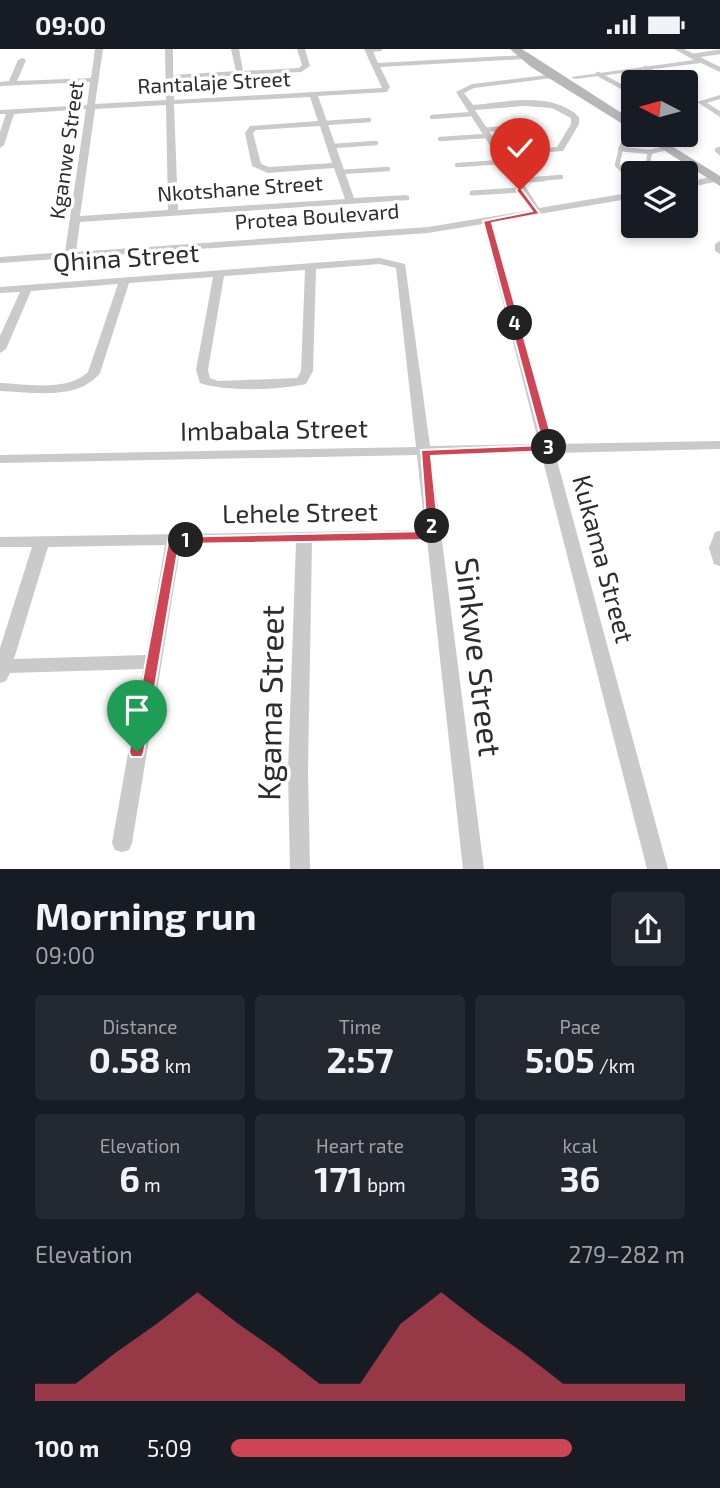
<!DOCTYPE html>
<html lang="en">
<head>
<meta charset="utf-8">
<style>
	:root { --surface:#171b24; --page:#242831; --text:#f1f3f6; --muted:#9ea1a6; --accent:#ce4556 }
	body { margin:0; font-family:"Exo 2",sans-serif; background:var(--page); color:var(--text); height:100vh; display:flex; flex-direction:column; font-size:26px; white-space:nowrap }
	* { box-sizing:border-box; margin:0 }
	p { font-size:23px; color:var(--muted) }
	.icon { flex:none; width:38px; height:38px; fill:none; stroke:currentColor; stroke-width:2; stroke-linecap:round; stroke-linejoin:round }
	.map { position:relative; height:820px; overflow:hidden }
	.sheet { display:flex; flex-direction:column; background:var(--surface); flex:1 }
	.sheet>* { flex:none }
	.needle { width:46px; rotate:276deg }
	.controls { position:absolute; left:621px; top:21px; display:grid; gap:14px }
	.controls a { display:grid; place-items:center; width:77px; height:77px; border-radius:7px; background:var(--surface); box-shadow:0 4px 10px #0003; font-size:35px }
	.pin { position:absolute; display:grid; place-items:center; width:60px; height:60px; color:#fff; margin:-72px -30px; border-radius:50% 50% 50% 0; rotate:-45deg; box-shadow:0 0 7px #0007 }
	.pin .icon { rotate:45deg }
	.km { position:absolute; width:35px; height:35px; margin:-18px; border-radius:50%; background:#222; color:#fff; font-size:19px; line-height:35px; text-align:center }
	.round { display:grid; place-items:center; flex:none; width:74px; height:74px; border-radius:7px; background:var(--page) }
	.head { display:flex; align-items:center; justify-content:space-between; height:119px; padding:0 35px }
	h1 { font-size:38px; font-weight:700; line-height:52px }
	.metrics { display:grid; grid-template-columns:repeat(3,1fr); gap:10px; height:119px; padding:7px 35px }
	.metrics div { display:grid; align-content:center; border-radius:7px; background:var(--page); text-align:center }
	.metrics b { font-size:35px; font-weight:700 }
	.metrics small { font-size:19px; font-weight:400 }
	.metrics p { font-size:19px }
	.chart { height:196px; padding:14px 35px }
	.chart p { display:flex; justify-content:space-between }
	.chart svg { width:100%; height:126px; margin-top:7px; fill:var(--accent); opacity:.7 }
	ul { padding:0 35px; list-style:none; font-size:23px }
	li { display:grid; grid-template-columns:112px 84px 1fr; align-items:center; height:52px }
	li i { height:18px; border-radius:9px; background:var(--accent) }
	.status { display:flex; justify-content:space-between; align-items:center; height:49px; padding:0 35px; background:var(--surface); direction:ltr }
	.status svg { height:19px; fill:currentColor }
	.map>svg:first-child { display:block }
	.lines { fill:none; stroke-linecap:round; stroke-linejoin:round }
	.lane-far1 { stroke:#cacaca; stroke-width:4.5 }
	.lane { stroke:#cacaca; stroke-width:5 }
	.street { fill:#cacaca; fill-rule:evenodd }
	.secondary { fill:#b7b7b7; fill-rule:evenodd }
	.route { fill:#ce4556; stroke:#fff; stroke-width:2 }
	.labels { text-anchor:middle; stroke-width:7; stroke-linejoin:round; paint-order:stroke }
	.far-street-label { font-size:21px; fill:#2d2d2d; stroke:#fff }
	.street-label { font-size:26px; fill:#2d2d2d; stroke:#fff }
	.near-street-label { font-size:32px; fill:#2d2d2d; stroke:#fff }
</style>
</head>
<body>
<div class="status"><b>09:00</b><svg viewBox="0 0 49 12"><path d="M0 12V9h3v3zM5 12V6h3v6zM10 12V3h3v9zM15 12V0h3v12zM26 1h20v11H26zM47 4h2v5h-2z"/></svg></div>
<div class="map">
<svg width="720" height="820" viewBox="0 0 720 820">
	<rect width="100%" height="100%" fill="#fff"/>
	<g class="lines">
		<g class="lane-far1">
			<polyline points="369,1 380,0"/>
			<polyline points="692,7 719,3"/>
			<polyline points="645,19 667,31"/>
			<polyline points="598,25 622,38"/>
			<polyline points="432,68 473,65"/>
			<polyline points="325,74 369,71"/>
			<polyline points="483,81 507,79"/>
			<polyline points="440,90 486,87"/>
			<polyline points="333,97 376,94"/>
			<polyline points="620,100 650,103 666,99"/>
			<polyline points="720,100 717,101 720,104"/>
			<polyline points="457,116 503,113"/>
			<polyline points="341,123 388,120"/>
			<polyline points="624,125 647,120 650,103"/>
			<polyline points="524,131 561,128"/>
			<polyline points="633,131 617,116 622,96 635,86"/>
		</g>
		<g class="lane">
			<polyline points="631,130 634,132"/>
			<polyline points="516,132 543,130"/>
			<polyline points="472,144 520,141"/>
		</g>
		<g class="street">
			<path d="M95,0h8l-8,55 71,-4 -1,-51h8v26l63,-4 -5,-22h8l4,22 56,-3 3,-3 -5,-16h8l5,17 -9,6 -127,7v21l208,-12 -18,-39h8l6,14 146,-8 4,2 -4,2 -144,8 10,20 -3,5 -69,4 36,102 52,-3 3,1v4l-329,22 -4,30 352,-25 103,-17 -75,-118 16,-8 83,-10v4h-3l-78,10 -10,5 9,12c33,-3 79,-14 106,12v7l-16,27 -57,5 33,52 95,-16v6l-142,24 61,222 167,-3v8l-165,4 113,416h-21l-106,-416 -110,2 53,414h-21l-36,-329 -115,2 -4,229 2,98h-20l-2,-98 8,-229 -115,2 -49,299 -3,7 -7,2 -7,-2 -3,-7 31,-174 -133,4 -4,8 -6,2v-35l32,-101h-32v-10l425,-7 -8,-75 -417,8v-8l416,-8 -20,-179 -16,-4 -64,5 -3,102 -7,13c-26,6 -81,8 -106,-1l-4,-13 17,-93 -84,6 -29,90c-22,28 -68,19 -100,18v-8c27,1 67,9 88,-11l30,-88 -87,7 -25,58 -6,4v-17l20,-44 -20,1v-6l380,-29 25,6 25,182 109,-2 -56,-220 -55,9 -428,30v-6l65,-5 21,-143 -72,5 -10,31 -4,3v-16l6,-18h-6v-4l87,-5 3,-23 -90,4v-4l9,-1 9,-21 4,-2 4,2 -9,21 74,-3zM310,48l8,24 -68,5 -5,7 7,33 16,7 66,-5 11,31 -167,11 -4,-106zM166,56l2,105 -88,6 15,-107zM525,57l27,2 19,10v6l-14,23 -55,4 -27,-41zM320,77l12,37 -63,4 -8,-3 -8,-31 3,-3zM305,221l-4,101 -4,7 -79,3 -8,-3 -2,-8 16,-94zM165,496l-19,110 -132,4 34,-112z"/>
			<polygon points="674,0 684,0 720,18 720,23 701,14 575,30 571,28 694,11"/>
			<polygon points="720,46 720,50 707,54 720,62 720,68 697,53"/>
			<polygon points="716,127 719,128 719,132 686,139 686,133"/>
			<polygon points="720,192 720,205 715,202 715,195"/>
			<polygon points="720,482 720,517 714,515 709,499 715,483"/>
		</g>
		<g class="secondary">
			<polygon points="510,0 522,0 634,72 634,82 531,18"/>
			<polygon points="640,86 654,86 720,127 720,137"/>
		</g>
	</g>
	<polygon class="route" points="520,138 540,165 492,174 555,400 553,402 431,407 439,486 433,491 179,495 144,703 142,708 131,708 129,703 169,488 427,482 421,401 543,396 483,172 532,162 516,141"/>
	<g class="labels">
		<g class="far-street-label">
			<text transform="translate(214 34) rotate(-3)" y="7">Rantalaje Street</text>
			<text transform="translate(67 101) rotate(-82)" y="7">Kganwe Street</text>
			<text transform="translate(240 140) rotate(-4)" y="7">Nkotshane Street</text>
			<text transform="translate(317 168) rotate(-4)" y="7">Protea Boulevard</text>
		</g>
		<g class="street-label">
			<text transform="translate(126 209) rotate(-4)" y="9">Qhina Street</text>
			<text transform="translate(274 381) rotate(-1)" y="9">Imbabala Street</text>
			<text transform="translate(300 464) rotate(-1)" y="9">Lehele Street</text>
			<text transform="translate(603 510) rotate(75)" y="9">Kukama Street</text>
		</g>
		<g class="near-street-label">
			<text transform="translate(478 608) rotate(83)" y="11">Sinkwe Street</text>
			<text transform="translate(271 654) rotate(-89)" y="11">Kgama Street</text>
		</g>
	</g>
</svg>
<div class="controls">
<a><svg class="needle" viewBox="-14 -14 28 28"><path d="M0-13l5 13h-10z" fill="#e53935"/><path d="M0 13l5-13h-10z" fill="#9ea1a6"/></svg></a>
<a><svg class="icon" aria-label="layers" viewBox="0 0 24 24"><path d="M12 4l9 5-9 5-9-5zM3 14l9 5 9-5"/></svg></a>
</div>
<div class="pin" style="left:137px;top:703px;background:#1e9e55"><svg class="icon" aria-label="arrive" viewBox="0 0 24 24"><path d="M6 21V4h12l-3 4 3 4H6"/></svg></div>
<div class="pin" style="left:520px;top:141px;background:#d93025"><svg class="icon" aria-label="check" viewBox="0 0 24 24"><path d="M5 12l5 5 9-10"/></svg></div>
<b class="km" style="left:186px;top:491px">1</b>
<b class="km" style="left:432px;top:477px">2</b>
<b class="km" style="left:549px;top:398px">3</b>
<b class="km" style="left:515px;top:274px">4</b>
</div>
<section class="sheet">
<div class="head"><div><h1>Morning run</h1><p>09:00</p></div><a class="round"><svg class="icon" aria-label="share" viewBox="0 0 24 24"><path d="M12 15V3M7 8l5-5 5 5M5 13v7h14v-7"/></svg></a></div>
<div class="metrics">
<div><p>Distance</p><b>0.58<small> km</small></b></div>
<div><p>Time</p><b>2:57</b></div>
<div><p>Pace</p><b>5:05<small> /km</small></b></div>
</div>
<div class="metrics">
<div><p>Elevation</p><b>6<small> m</small></b></div>
<div><p>Heart rate</p><b>171<small> bpm</small></b></div>
<div><p>kcal</p><b>36</b></div>
</div>
<div class="chart"><p><span>Elevation</span>279–282 m</p>
<svg viewBox="0 0 160 44" preserveAspectRatio="none"><path d="M0 44V38L10 38L20 27L30 17L40 6L50 17L60 27L70 38L80 38L90 17L100 6L110 17L120 27L130 38L140 38L150 38L160 38V44z"/></svg>
</div>
<ul>
<li><b>100 m</b>5:09<i style="width:75%"></i></li>
</ul>
</section>
</body>
</html>
